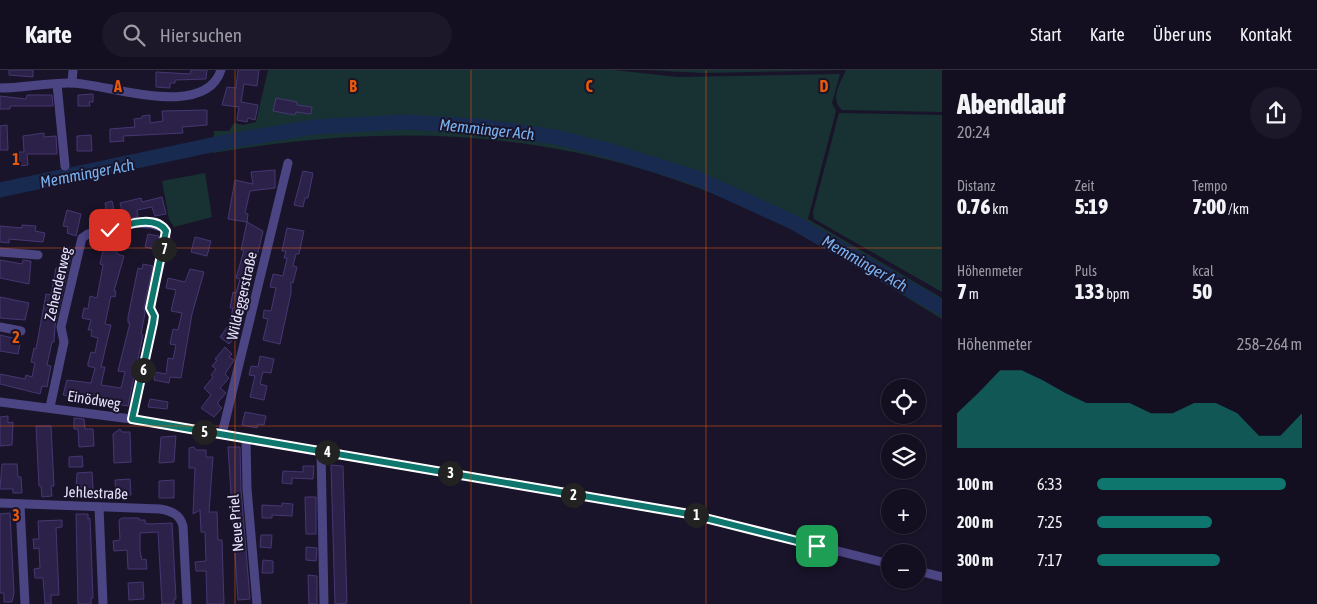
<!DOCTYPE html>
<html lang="de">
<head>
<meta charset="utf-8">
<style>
	:root { --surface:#130f20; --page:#1c1829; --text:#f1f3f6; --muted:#9d9ca5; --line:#322f3e; --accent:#0f766e }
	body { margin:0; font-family:"Asap Condensed",sans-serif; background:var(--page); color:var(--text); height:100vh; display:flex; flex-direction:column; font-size:19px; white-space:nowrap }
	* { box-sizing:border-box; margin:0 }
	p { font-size:16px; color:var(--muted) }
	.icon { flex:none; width:28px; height:28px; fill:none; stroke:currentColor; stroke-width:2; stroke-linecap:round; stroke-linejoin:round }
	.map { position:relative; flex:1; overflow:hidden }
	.panel { display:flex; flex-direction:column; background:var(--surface); width:375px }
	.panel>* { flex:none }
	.fabs { position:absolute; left:881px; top:309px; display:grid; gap:10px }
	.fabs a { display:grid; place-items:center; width:45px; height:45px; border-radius:50%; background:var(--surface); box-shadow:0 1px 4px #0004,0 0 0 1px var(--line); font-size:25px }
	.pin { position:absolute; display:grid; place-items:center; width:42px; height:42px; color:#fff; margin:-21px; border-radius:10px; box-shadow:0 2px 8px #0006 }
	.km { position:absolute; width:25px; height:25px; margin:-12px; border-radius:50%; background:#222; color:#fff; font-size:14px; line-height:25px; text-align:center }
	.round { display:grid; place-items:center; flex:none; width:52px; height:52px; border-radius:26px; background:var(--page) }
	.overview { display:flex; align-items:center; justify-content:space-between; height:85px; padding:0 15px }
	h1 { font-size:28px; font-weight:800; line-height:38px }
	.stats { display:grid; grid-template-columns:repeat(3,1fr); gap:8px; height:85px; padding:5px 15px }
	.stats div { display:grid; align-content:center }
	.stats b { font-size:21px; font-weight:800 }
	.stats small { font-size:14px; font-weight:400 }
	.stats p { font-size:14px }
	.chart { height:140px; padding:10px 15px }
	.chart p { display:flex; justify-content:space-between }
	.chart svg { width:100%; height:90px; margin-top:5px; fill:var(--accent); opacity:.7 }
	ul { padding:0 15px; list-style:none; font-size:16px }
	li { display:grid; grid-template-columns:80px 60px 1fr; align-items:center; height:38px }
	li i { height:12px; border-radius:6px; background:var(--accent) }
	header { display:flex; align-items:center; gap:30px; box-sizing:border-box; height:70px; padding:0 25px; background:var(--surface); border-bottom:1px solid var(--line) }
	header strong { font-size:24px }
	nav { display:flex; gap:28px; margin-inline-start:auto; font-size:18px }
	.search { width:350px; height:45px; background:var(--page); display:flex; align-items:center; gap:12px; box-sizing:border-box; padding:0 18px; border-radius:28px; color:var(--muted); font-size:19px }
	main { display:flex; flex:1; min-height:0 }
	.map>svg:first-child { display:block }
	.green { fill:#183233 }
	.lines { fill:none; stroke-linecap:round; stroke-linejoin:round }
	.river { stroke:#182a4f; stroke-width:15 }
	.building { fill:#2c2249; stroke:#463772 }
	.minor { stroke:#4b4583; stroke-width:9 }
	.route-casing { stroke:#fff; stroke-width:10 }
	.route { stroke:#0f766e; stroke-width:6 }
	.grid { fill:none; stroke:#e8590c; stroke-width:1; stroke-opacity:0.55 }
	.labels { text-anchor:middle; stroke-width:4; stroke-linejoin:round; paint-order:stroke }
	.street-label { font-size:15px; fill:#e5e0fc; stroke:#19142a }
	.water-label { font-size:16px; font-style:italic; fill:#7ab2f0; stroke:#19142a }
	.grid-label { font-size:16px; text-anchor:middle; font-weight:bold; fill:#e8590c; stroke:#19142a; stroke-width:4; stroke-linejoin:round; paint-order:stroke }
</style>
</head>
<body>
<header>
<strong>Karte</strong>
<div class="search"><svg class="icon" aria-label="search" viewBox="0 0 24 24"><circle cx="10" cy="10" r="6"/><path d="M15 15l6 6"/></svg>Hier suchen</div>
<nav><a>Start</a><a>Karte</a><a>Über uns</a><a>Kontakt</a></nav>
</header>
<main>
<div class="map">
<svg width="942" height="534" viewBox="0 0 942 534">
	<rect width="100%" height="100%" fill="#19142a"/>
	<g class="green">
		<path d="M268,0h346l63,7 163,-3 -8,29 4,8 -28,108 134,79v21c-54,-33 -107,-68 -163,-96 -187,-92 -363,-104 -566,-70l1,-22h15l5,-8 9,2 13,-3z"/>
		<polygon points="645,0 841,0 704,3"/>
		<path d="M846,0h96v42l-100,-2c-13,-11 -1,-28 4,-40z"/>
		<polygon points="839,43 942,45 942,222 814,149 813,142"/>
		<polygon points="205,103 212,147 174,157 169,149 162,111"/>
	</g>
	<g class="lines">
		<polyline class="river" points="0,120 235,70 314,57 403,52 478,56 555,67 607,80 694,107 793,152 942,238"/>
	</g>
	<g class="building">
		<polygon points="9,0 33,0 33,7 9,5"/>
		<polygon points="191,0 207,0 206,9 175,10 175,13 170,13 170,18 156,17 156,2 190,4"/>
		<polygon points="238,0 259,0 257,16 244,14 241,32 258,35 255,50 248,48 247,52 237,50 239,37 222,35 227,17 236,18"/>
		<polygon points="93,24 93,32 89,32 90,36 78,36 78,25"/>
		<polygon points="27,25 52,25 53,36 10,36 10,39 0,39 0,26 26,29"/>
		<polygon points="276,28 297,32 297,35 312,37 311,44 296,42 295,45 273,41"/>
		<polygon points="207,40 207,55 182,57 183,63 123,66 124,71 110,72 110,59 135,57 134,49 142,48 142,46 150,45 150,53 163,51 162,41"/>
		<polygon points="7,55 8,80 0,80 0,56"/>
		<polygon points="44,63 44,67 56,66 57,84 27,84 28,95 20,96 19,82 24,82 23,66"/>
		<polygon points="91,65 92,81 77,81 77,66"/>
		<polygon points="275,100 275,118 250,121 245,143 248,144 247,152 263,161 244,243 240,242 238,252 230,250 233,238 230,238 233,222 236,223 240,209 236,208 244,180 241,180 247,152 228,149 235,110 253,114 251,102"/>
		<polygon points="303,101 313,103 308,128 305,128 303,137 294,135"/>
		<polygon points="162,127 166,144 155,146 152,137 137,140 138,147 124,149 120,133 141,128 142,132"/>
		<polygon points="112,131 114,140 108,141 110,152 97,155 94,142 106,139 105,133"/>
		<polygon points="67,140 81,144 76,166 67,163 68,157 63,156"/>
		<polygon points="22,155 36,156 35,161 45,163 43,172 9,169 9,173 0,172 0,156 22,158"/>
		<polygon points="287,158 304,161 299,184 296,184 293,196 297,197 293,213 291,212 291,223 280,274 263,270 268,249 263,248 264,240 271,241 276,218 270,217 273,204 283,206 287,188 284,188 286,181 282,181"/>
		<polygon points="148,164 159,166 157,180 145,177"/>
		<polygon points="195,167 211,171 207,186 191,182"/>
		<polygon points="104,177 117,180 117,184 124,186 114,221 116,221 115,227 111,226 105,254 111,255 101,297 105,297 101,315 121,318 125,302 118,301 130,253 128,253 128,247 138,198 142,199 143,194 153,196 144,237 145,243 141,264 143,265 128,336 63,325 67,310 91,313 95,298 88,296 88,293 91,282 95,283 98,268 91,266 92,260 88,260 91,250 82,248 84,238 88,239 90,226 97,228 103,195 100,194"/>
		<polygon points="61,185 71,187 55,256 54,272 52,272 47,295 51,296 47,317 42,316 40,324 0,314 0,304 25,309 26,305 32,307 35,293 31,292 34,278 36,279 46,224 51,225 56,198 58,198"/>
		<polygon points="0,190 22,194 23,190 31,191 29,214 0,208"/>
		<polygon points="190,199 204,202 192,244 181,308 170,307 169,313 154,310 155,302 166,304 168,288 173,289 176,275 170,274 173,259 178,260 182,243 171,241 176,220 166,218 168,208 185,212"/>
		<polygon points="0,227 29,233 25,250 0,248"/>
		<polygon points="228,256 238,264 229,274 220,267"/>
		<polygon points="0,265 13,268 13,273 20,274 18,284 0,281"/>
		<polygon points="225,277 232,284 229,287 234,290 225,304 229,308 220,318 226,323 218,332 218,334 222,338 214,347 201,338 211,325 204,318 213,307 211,305 216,299 212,296 217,290 215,289"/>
		<polygon points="260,286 274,289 271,303 263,302 260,314 267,316 264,330 250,327 255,306 249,305 251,296 258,297"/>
		<polygon points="150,329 168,332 167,339 148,337"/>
		<polygon points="245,342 266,346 264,355 258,354 257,358 242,355"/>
		<polygon points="8,346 8,353 13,352 12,375 0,376 0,347"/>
		<polygon points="74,348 84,349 85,359 93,359 94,376 79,377 78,359 74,359"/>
		<polygon points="36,356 51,356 54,416 51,416 52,426 42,427 41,416 39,416"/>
		<polygon points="120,359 122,362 130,362 131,392 114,393 113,364"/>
		<polygon points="176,366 174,392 159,393 161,367"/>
		<polygon points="194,377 196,380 206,380 206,387 213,387 209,442 217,442 218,470 222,470 224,534 207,534 206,501 196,501 195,492 206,491 205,462 201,462 200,440 193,444 195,398 189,398 189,378"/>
		<polygon points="228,377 240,377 241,419 250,529 238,530"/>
		<polygon points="82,386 83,397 69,397 69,387"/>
		<polygon points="2,394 17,394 18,407 21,407 22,423 13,423 13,419 0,419"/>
		<polygon points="331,395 343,396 347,533 335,534"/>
		<polygon points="303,396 314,396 313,409 292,408 292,414 282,413 283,401 303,402"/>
		<polygon points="92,402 93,419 76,420 77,403"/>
		<polygon points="130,409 131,425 116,425 115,410"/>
		<polygon points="174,410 174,428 159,428 159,411"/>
		<polygon points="305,427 316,427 316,464 306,464"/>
		<polygon points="282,433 293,434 292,446 272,445 272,448 262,448 262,435 282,436"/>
		<polygon points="10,443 14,523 12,532 4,532 4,523 0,523 0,444"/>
		<polygon points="76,444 88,444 88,449 90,448 93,528 91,528 91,534 78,534"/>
		<polygon points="122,448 139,448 139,450 145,450 145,453 150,454 172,453 176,529 174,529 174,534 162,534 158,462 140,463 140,481 142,490 146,489 147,499 128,499 127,480 114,481 113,471 120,470 119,450"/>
		<polygon points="62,450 62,457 56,458 59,525 51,525 51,534 45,534 43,508 35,508 34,499 40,498 39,478 34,479 33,469 39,469 38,451"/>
		<polygon points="261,465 272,465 271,478 260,477"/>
		<polygon points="306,477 317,478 316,491 306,490"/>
		<polygon points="263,490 273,491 273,503 262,503"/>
		<polygon points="308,505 317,506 317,534 309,534"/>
		<polygon points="143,512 144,529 129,530 128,513"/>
	</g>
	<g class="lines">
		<g class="minor">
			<polyline points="72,13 73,0"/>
			<polyline points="57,14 65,96"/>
			<path d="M0,18c24,0 49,-6 73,-5 38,2 132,37 148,-13"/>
			<polyline points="0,182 38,185"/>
			<polyline points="0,257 21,261"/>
			<polyline points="0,332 131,349 689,444 890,494"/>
			<polyline points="50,337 64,272 61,257 82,168 88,164 135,153 151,154 164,158 166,168 150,238 154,246 153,253 131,349"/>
			<polyline points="222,364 288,93"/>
			<polyline points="246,369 247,419 257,534"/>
			<polyline points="321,381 324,534"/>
			<path d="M0,433l160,6c11,2 20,5 23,17l4,78"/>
			<polyline points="20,435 25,534"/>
			<polyline points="99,437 103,534"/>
			<polyline points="918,501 942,507"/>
		</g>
	</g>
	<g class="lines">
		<defs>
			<path id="route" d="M110,160c15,-5 45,-16 56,1l-16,77 4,8 -1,7 -21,96 557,95 128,32"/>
		</defs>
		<use href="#route" class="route-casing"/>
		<use href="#route" class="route"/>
	</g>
	<path class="grid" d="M235,0v534M471,0v534M706,0v534M0,178h942M0,356h942"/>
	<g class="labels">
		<g class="street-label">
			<text transform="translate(58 214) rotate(-77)" y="5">Zehenderweg</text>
			<text transform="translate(242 226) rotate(-77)" y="5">Wildeggerstraße</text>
			<text transform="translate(94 330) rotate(9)" y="5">Einödweg</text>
			<text transform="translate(96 423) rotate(2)" y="5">Jehlestraße</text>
			<text transform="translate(236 453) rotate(-95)" y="5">Neue Priel</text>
		</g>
		<g class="water-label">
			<text transform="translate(487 59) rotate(6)" y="6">Memminger Ach</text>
			<text transform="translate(87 103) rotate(-11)" y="6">Memminger Ach</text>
			<text transform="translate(865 193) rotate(30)" y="6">Memminger Ach</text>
		</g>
	</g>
	<g class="grid-label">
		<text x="118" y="22">A</text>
		<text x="353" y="22">B</text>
		<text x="589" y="22">C</text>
		<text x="824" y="22">D</text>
		<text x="16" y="95">1</text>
		<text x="16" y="273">2</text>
		<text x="16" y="451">3</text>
	</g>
</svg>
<div class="fabs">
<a><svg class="icon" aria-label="locate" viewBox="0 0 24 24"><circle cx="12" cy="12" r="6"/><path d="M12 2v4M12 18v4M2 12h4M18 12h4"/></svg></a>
<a><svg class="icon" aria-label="layers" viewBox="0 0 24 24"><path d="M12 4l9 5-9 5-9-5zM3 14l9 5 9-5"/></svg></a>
<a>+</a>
<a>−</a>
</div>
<div class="pin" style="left:817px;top:476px;background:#1e9e55"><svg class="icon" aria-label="arrive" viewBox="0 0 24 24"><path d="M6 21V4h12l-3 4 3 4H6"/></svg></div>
<div class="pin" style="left:110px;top:160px;background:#d93025"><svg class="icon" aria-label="check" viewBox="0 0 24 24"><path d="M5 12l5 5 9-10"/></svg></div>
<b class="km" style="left:696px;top:445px">1</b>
<b class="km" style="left:573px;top:425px">2</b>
<b class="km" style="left:450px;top:403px">3</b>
<b class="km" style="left:327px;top:382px">4</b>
<b class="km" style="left:204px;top:362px">5</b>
<b class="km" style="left:143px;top:300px">6</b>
<b class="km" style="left:164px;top:179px">7</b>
</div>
<section class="panel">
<div class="overview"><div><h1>Abendlauf</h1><p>20:24</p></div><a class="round"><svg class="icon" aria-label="share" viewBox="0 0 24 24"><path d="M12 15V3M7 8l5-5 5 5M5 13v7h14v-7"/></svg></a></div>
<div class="stats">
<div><p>Distanz</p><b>0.76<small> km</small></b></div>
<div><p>Zeit</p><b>5:19</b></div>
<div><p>Tempo</p><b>7:00<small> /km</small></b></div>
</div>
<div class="stats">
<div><p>Höhenmeter</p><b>7<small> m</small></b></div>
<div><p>Puls</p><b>133<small> bpm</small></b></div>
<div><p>kcal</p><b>50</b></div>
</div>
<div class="chart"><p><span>Höhenmeter</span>258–264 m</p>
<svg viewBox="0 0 160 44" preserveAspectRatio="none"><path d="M0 44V27L10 17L20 6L30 6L40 11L50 17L60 22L70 22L80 22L90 27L100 27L110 22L120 22L130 27L140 38L150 38L160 27V44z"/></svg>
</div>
<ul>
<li><b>100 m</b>6:33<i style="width:92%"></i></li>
<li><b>200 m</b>7:25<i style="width:56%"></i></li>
<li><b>300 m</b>7:17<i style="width:60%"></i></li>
</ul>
</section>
</main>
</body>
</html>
